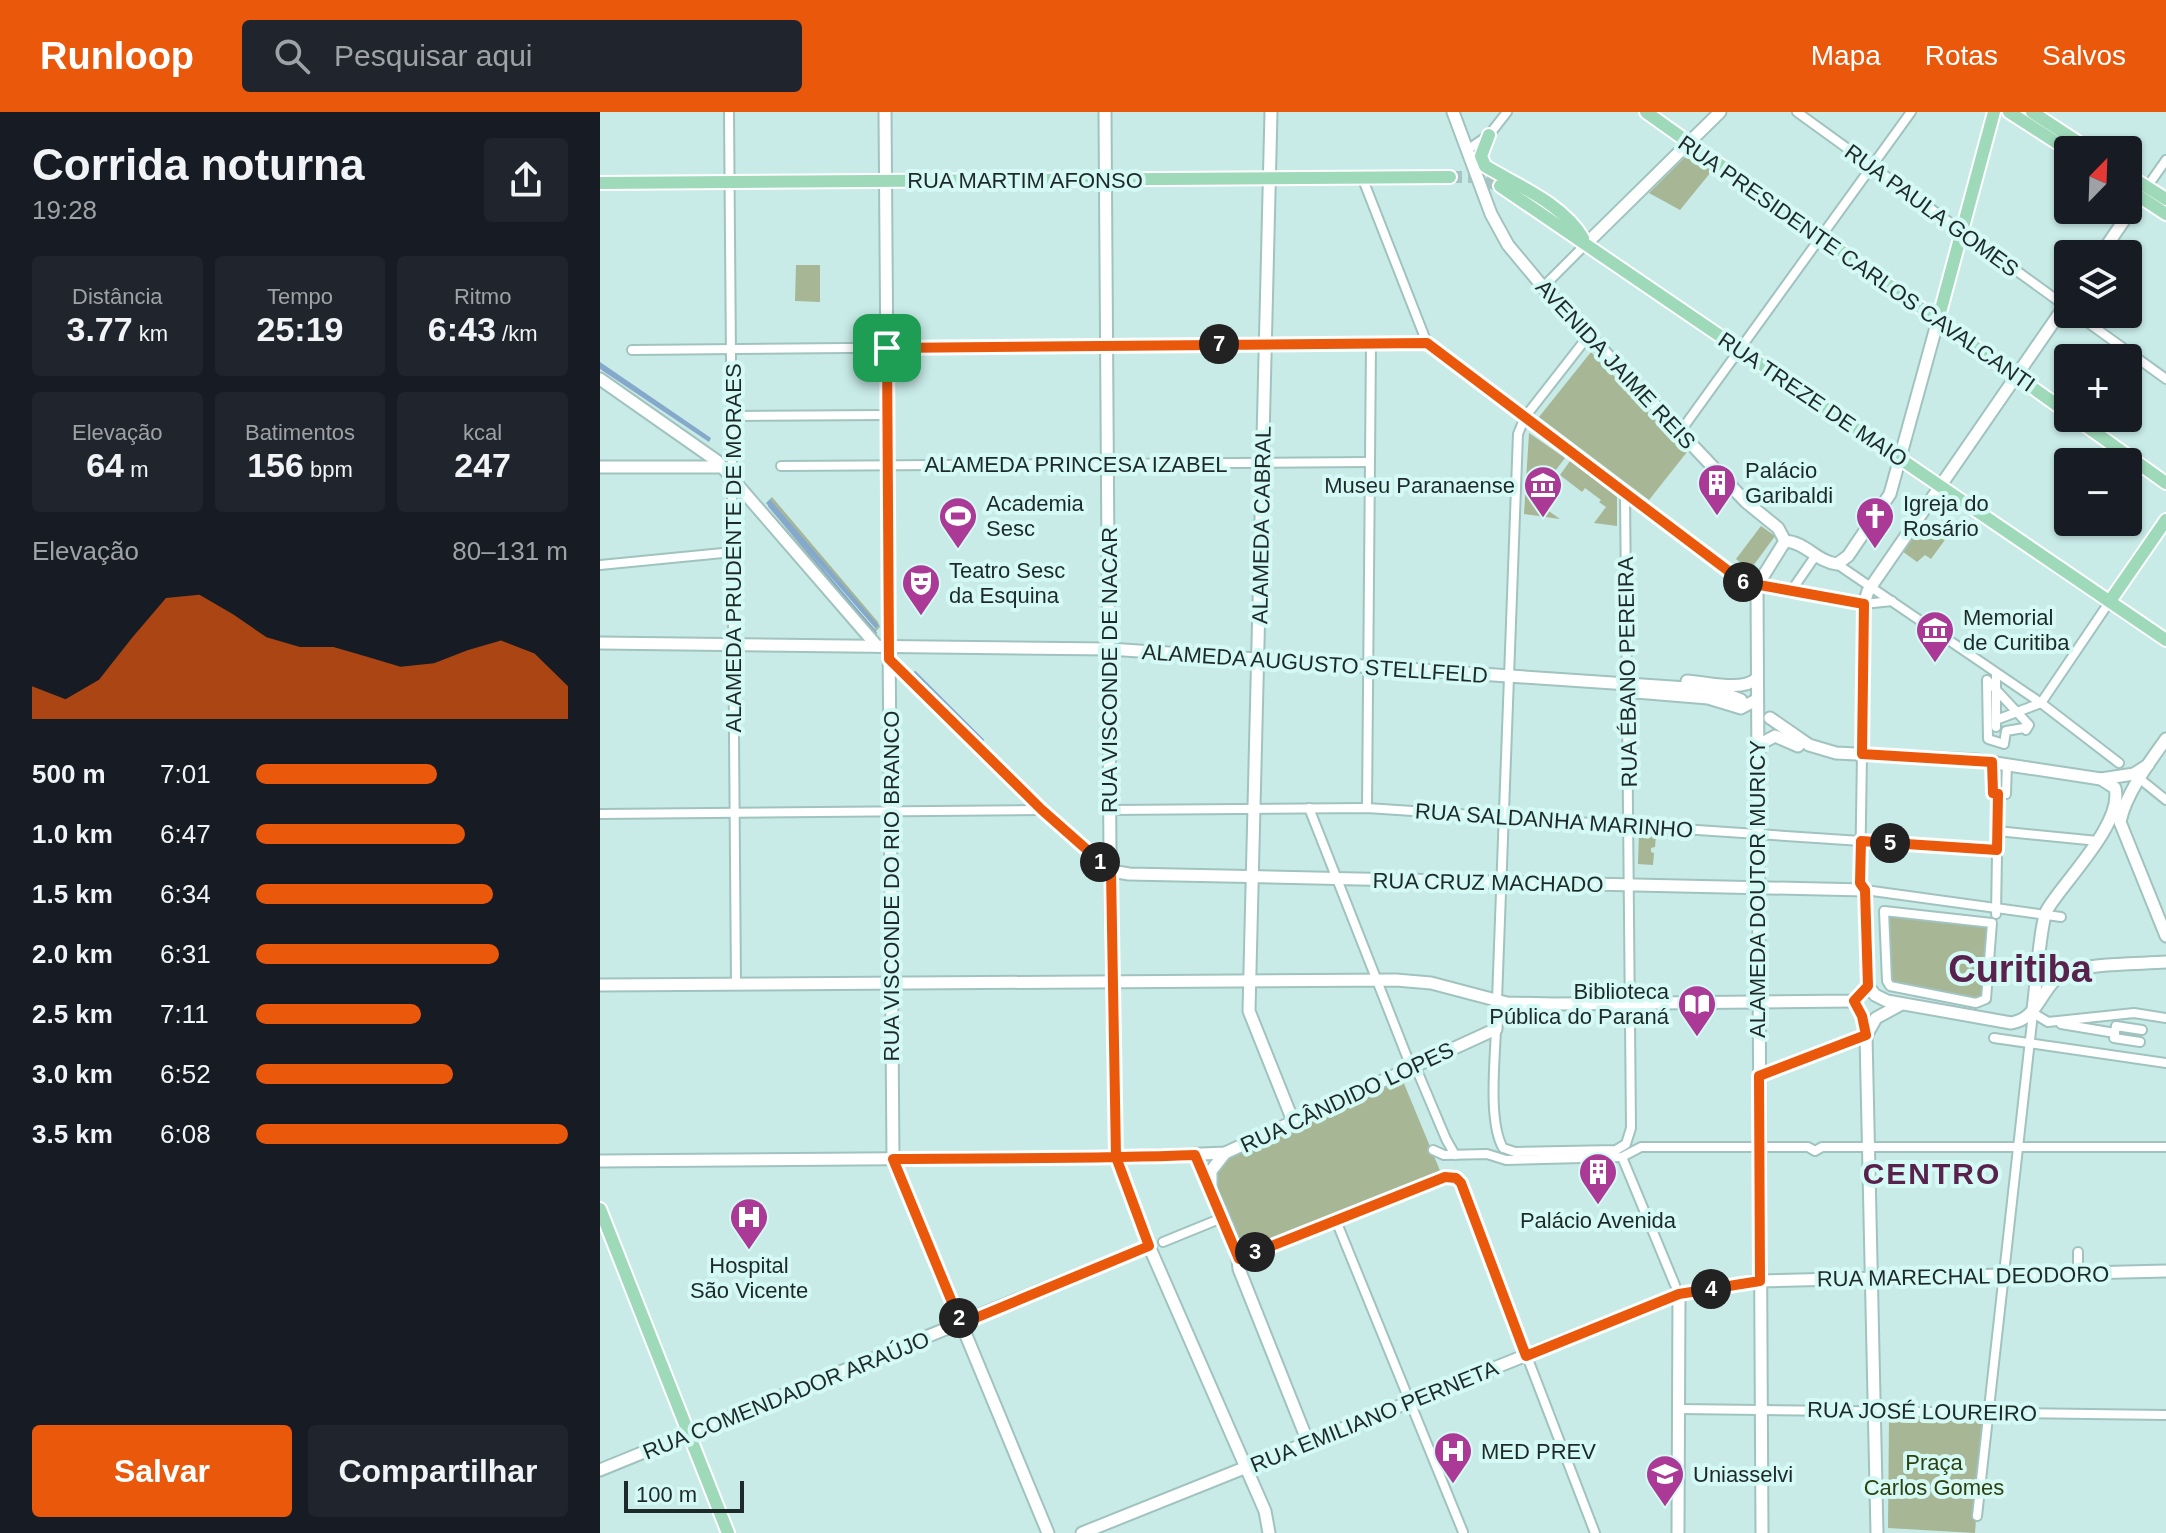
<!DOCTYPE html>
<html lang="pt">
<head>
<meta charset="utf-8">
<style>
	:root { --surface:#171b24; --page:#20242c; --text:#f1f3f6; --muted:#9ea1a6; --accent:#ea580c }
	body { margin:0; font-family:Arial,sans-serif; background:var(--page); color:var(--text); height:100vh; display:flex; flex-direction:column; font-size:30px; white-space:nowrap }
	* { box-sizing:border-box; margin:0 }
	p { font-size:26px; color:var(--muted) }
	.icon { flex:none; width:44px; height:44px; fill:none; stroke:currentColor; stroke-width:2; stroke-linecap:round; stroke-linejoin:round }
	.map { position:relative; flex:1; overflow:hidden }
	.panel { display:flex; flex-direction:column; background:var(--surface); width:600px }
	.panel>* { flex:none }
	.needle { width:52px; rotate:23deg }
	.buttons { position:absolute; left:1454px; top:24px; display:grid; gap:16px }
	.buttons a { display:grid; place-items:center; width:88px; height:88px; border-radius:8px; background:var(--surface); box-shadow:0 2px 6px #0004; font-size:40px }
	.scale { position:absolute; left:24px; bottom:20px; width:120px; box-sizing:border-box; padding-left:8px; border:4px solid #1d2a29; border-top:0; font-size:22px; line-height:28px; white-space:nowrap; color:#1d2a29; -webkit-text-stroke:6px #d5f9f4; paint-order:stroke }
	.pin { position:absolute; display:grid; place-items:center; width:68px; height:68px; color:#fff; margin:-34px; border-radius:16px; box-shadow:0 4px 12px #0006 }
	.km { position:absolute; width:40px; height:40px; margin:-20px; border-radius:50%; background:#222; color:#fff; font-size:22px; line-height:40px; text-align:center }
	.round { display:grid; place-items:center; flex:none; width:84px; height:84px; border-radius:8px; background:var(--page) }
	.headline { display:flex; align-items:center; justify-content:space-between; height:136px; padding:0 32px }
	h1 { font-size:44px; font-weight:600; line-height:60px }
	.stats { display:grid; grid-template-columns:repeat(3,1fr); gap:12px; height:136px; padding:8px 32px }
	.stats div { display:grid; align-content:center; border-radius:8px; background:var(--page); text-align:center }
	.stats b { font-size:34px; font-weight:600 }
	.stats small { font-size:22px; font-weight:400 }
	.stats p { font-size:22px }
	.chart { height:224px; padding:16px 32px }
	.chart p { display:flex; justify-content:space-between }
	.chart svg { width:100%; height:144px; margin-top:8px; fill:var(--accent); opacity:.7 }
	.action { display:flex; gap:16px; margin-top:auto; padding:16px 32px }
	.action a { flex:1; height:92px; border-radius:8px; background:var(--accent); color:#fff; font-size:32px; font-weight:600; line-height:92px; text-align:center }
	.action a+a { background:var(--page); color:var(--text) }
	ul { padding:0 32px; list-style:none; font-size:26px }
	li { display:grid; grid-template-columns:128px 96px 1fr; align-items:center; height:60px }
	li i { height:20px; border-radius:10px; background:var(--accent) }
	header { display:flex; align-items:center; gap:48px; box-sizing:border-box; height:112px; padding:0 40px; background:var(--accent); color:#fff }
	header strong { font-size:38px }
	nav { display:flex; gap:44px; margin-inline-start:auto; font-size:28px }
	.search { width:560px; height:72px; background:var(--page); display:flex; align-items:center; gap:20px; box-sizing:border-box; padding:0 28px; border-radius:8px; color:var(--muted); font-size:30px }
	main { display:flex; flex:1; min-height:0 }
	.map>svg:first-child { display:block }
	.green { fill:#a7b694 }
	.water { fill:#85a9cb }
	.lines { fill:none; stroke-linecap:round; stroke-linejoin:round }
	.stream { stroke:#85a9cb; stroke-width:2 }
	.primary-tunnel { stroke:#a6c4c1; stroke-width:12; stroke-dasharray:12 6; stroke-linecap:butt }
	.street-casing { stroke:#a1c3bf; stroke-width:12 }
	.secondary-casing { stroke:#a1c3bf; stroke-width:15 }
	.primary-casing { stroke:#fff; stroke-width:16 }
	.street { stroke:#fff; stroke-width:8 }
	.secondary { stroke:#fff; stroke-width:11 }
	.primary { stroke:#9edab9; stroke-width:12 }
	.route-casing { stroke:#fff; stroke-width:16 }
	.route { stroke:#ea580c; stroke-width:10 }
	.labels { text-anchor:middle; stroke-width:8; stroke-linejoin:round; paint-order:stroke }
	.street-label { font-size:22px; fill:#1d2a29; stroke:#d5f9f4 }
	.poi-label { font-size:22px; fill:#1d2a29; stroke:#d5f9f4; text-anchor:start }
	.park-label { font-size:22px; fill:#2e4010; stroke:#d5f9f4 }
	.district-label { font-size:30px; font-weight:bold; letter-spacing:2px; fill:#58224d; stroke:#d5f9f4 }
	.town-label { font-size:38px; font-weight:bold; fill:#58224d; stroke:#d5f9f4 }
</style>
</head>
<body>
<header>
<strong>Runloop</strong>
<div class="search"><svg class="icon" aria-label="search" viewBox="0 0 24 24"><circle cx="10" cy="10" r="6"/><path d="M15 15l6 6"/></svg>Pesquisar aqui</div>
<nav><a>Mapa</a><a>Rotas</a><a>Salvos</a></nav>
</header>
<main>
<section class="panel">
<div class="headline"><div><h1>Corrida noturna</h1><p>19:28</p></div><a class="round"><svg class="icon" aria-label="share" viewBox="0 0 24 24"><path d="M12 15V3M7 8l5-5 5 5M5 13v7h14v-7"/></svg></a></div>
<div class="stats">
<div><p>Distância</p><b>3.77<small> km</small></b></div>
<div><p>Tempo</p><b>25:19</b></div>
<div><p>Ritmo</p><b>6:43<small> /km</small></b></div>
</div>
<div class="stats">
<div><p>Elevação</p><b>64<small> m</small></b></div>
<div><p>Batimentos</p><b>156<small> bpm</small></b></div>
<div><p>kcal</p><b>247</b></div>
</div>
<div class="chart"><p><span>Elevação</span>80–131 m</p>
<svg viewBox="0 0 160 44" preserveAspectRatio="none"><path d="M0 44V34L10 38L20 32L30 19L40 7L50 6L60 12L70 19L80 22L90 22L100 25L110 28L120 27L130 23L140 20L150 24L160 34V44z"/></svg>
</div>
<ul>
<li><b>500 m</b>7:01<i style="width:58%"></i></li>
<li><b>1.0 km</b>6:47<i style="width:67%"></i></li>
<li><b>1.5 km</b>6:34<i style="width:76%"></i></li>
<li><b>2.0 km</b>6:31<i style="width:78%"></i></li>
<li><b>2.5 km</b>7:11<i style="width:53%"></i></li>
<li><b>3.0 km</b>6:52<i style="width:63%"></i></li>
<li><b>3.5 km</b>6:08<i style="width:100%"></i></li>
</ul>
<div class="action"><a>Salvar</a><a>Compartilhar</a></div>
</section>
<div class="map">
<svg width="1566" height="1421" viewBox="0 0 1566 1421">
	<rect width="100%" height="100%" fill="#c8ebe7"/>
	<g class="green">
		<polygon points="1090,40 1094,40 1115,55 1080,98 1049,81"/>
		<polygon points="196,153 220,153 220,190 195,189"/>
		<polygon points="991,240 1087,340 1049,388 939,305"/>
		<polygon points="929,321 965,346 933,388 960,407 924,402"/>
		<polygon points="970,349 1017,385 1017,414 994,411 1006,395 999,390 1001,388 985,376 982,380 960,363"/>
		<polygon points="172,385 278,510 280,515 276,519 272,518 164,392 275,517 279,515 170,387"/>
		<polygon points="1323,408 1347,425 1331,447 1325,443 1317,450 1302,439"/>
		<polygon points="1161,414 1175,424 1150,458 1136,447"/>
		<polygon points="1039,720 1092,722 1092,726 1056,724 1055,735 1051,736 1051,740 1054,741 1053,753 1038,752"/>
		<polygon points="1284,799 1392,811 1386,887 1376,891 1290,874"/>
		<polygon points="800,962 841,1061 651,1139 641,1137 615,1071 614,1060 622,1048 798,969"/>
		<polygon points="1289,1306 1383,1308 1375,1421 1288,1416"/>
	</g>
	<g class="water">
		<polygon points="0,250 111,326 109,330 0,257"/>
		<polygon points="170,387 279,514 276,517 166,391"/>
	</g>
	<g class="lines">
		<g class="stream">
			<polyline points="169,394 276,521"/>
			<polyline points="315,560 383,628"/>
		</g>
		<polyline class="primary-tunnel" points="850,65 874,65 900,74"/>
		<defs>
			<g id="street">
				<polyline points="129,0 136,872"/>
				<polyline points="1197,0 1468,196"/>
				<polyline points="867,38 889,23 907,0"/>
				<polyline points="762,65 827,231 1143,470 1264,492 1292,489"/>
				<polyline points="1547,75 1566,48"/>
				<polyline points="943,175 986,132"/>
				<polyline points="1476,202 1566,267"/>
				<polyline points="32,238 827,231"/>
				<polyline points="132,304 287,303"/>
				<polyline points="1080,320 1311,0"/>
				<polyline points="181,354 770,350"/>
				<polyline points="1237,452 1441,591 1519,651"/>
				<polyline points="0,453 133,440"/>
				<polyline points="1194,481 1196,472 1216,443"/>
				<polygon points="1387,568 1429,613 1426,618 1424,616 1406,619 1404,632 1388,627"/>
				<polyline points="1441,591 1510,489"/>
				<polyline points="1396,608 1441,591"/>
				<polyline points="1396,615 1396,561"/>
				<polyline points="1262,642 1260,771 1265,778 1461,805"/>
				<polyline points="1392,650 1393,681 1398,682"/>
				<polyline points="1540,667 1566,688"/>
				<polyline points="1398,682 1406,682 1407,652"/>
				<polyline points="709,696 811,955"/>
				<polyline points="767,696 771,231"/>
				<polyline points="510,698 767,696 1397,738"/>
				<polyline points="0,702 442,698"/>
				<polyline points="1397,719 1498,729"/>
				<polygon points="1284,799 1392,811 1386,887 1376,891 1290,874 1287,869"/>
				<polyline points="1396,802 1398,682"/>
				<polyline points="897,888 918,322 925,305 989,223"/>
				<polyline points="1433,901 1448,910 1534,901 1566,906"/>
				<polyline points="1461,912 1515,921"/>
				<path d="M896,917c-1,31 -8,93 7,119l12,4 101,-2 10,-6 5,-16 -6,-635"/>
				<polyline points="1394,926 1566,951"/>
				<polyline points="1540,930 1514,926 1516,914 1542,918"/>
				<polyline points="816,956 846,1027 855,1043"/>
				<polyline points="1159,964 1266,923"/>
				<polyline points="833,1038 844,1043 887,1042 906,1048 1022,1045 1041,1035 1208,1035 1215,1039 1222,1035 1566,1035"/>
				<polyline points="1022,1045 1075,1173"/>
				<polyline points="739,1116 863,1420"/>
				<polyline points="563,1130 617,1108"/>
				<polyline points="639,1147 845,1065 859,1068 995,1421"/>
				<polyline points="1478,1162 1478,1140"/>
				<polyline points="1079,1297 1566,1303"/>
				<polyline points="1377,1404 1433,901"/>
			</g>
			<g id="secondary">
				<polyline points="285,0 293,1047 448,1421"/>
				<polyline points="505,0 510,744 516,1045 549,1134 665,1399 669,1421"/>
				<polyline points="671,0 649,899 693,1009"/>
				<polyline points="853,0 891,102 908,133 943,175 1146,390 1178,416 1185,429"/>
				<polyline points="986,132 1120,0"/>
				<polyline points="1501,142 1544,79"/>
				<polyline points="0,267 117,349 277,534"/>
				<polyline points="0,355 123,355"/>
				<path d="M1185,429c21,1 32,21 52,23l11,-8 42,-62 48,-174"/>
				<polyline points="0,531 509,537 1102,577 1123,581 1141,588"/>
				<polyline points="289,547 442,698 511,759"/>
				<path d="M1087,569c19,1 55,11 69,-2"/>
				<polyline points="1036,580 1108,586 1141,596 1156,588"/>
				<polyline points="1170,606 1209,633 1236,641 1376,648 1501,667 1534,662 1548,653"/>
				<path d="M1566,627c-16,22 -41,56 -46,83l46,114"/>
				<polyline points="1158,641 1164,630 1175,624 1198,634"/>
				<polyline points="1262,642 1264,492 1268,479 1468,189"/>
				<polyline points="511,759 529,762 1265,778 1268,874"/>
				<polyline points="0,873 796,868 831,871 907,891 955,892 1254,889 1268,874"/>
				<path d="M1268,874l7,9 12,6 124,22c29,-4 30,-39 54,-50 20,-10 76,-9 101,-11"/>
				<polyline points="1254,889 1262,904 1266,923 1277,1421"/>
				<path d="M1433,897c3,-20 7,-86 14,-99 17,-29 77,-87 68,-122l-14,-9"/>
				<polyline points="1267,922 1276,906 1300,893"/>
				<path d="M595,1043c13,33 42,80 44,114l69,173"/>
				<polyline points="0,1049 532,1045 625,1041 896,917 897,888"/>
				<polyline points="611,1074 611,1059 625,1041"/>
				<polyline points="0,1358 549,1134"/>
				<polyline points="482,1421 1079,1182 1160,1169 1566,1159"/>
				<polyline points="1078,1421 1079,1182"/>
				<polyline points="1162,1421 1157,474 1185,429"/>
			</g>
			<g id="primary">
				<polyline points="1046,0 1468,301"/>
				<polyline points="1409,0 1468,38"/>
				<polyline points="1432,0 1490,38"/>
				<path d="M889,23l-8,21 4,10c33,20 77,37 98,72"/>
				<polyline points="1528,63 1566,87"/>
				<polyline points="0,71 850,65"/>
				<polyline points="900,74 1566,528"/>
				<polyline points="1528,77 1566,102"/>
				<polyline points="1338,208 1394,0"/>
				<polyline points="1475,306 1566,371"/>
				<polyline points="1510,489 1566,408"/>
				<polyline points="0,1097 128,1421"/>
			</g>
		</defs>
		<use href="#street" class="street-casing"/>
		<use href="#secondary" class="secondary-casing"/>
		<use href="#primary" class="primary-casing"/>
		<use href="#street" class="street"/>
		<use href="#secondary" class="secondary"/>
		<use href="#primary" class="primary"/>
	</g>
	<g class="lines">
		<defs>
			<path id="route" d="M287,236l2,311 153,151 69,61 5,286 33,89 -188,78 -68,-165c101,-1 201,0 302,-4l44,104 206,-82 11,1 5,5 65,173 153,-62 81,-13 -1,-205 107,-41 -4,-19 -8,-15 14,-15 -3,-96 -5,-7 1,-42 136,9 1,-56 -5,-1 -1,-31 -130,-8 2,-150 -121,-22 -316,-239 -540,5"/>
		</defs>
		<use href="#route" class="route-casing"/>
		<use href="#route" class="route"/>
	</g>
	<defs>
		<symbol id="building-pin" viewBox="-11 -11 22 30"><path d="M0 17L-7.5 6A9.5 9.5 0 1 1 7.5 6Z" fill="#ab3a96" stroke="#d5f9f4"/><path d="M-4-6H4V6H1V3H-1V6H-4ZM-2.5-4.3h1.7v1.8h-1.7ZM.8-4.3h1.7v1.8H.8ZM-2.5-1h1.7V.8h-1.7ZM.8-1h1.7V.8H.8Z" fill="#fff"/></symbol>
		<symbol id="museum-pin" viewBox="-11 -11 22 30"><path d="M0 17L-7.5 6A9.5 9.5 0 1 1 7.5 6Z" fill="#ab3a96" stroke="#d5f9f4"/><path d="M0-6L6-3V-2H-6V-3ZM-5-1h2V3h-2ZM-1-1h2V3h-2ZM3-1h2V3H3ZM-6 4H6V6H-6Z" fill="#fff"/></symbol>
		<symbol id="stadium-pin" viewBox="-11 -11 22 30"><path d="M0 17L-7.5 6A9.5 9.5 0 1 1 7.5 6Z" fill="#ab3a96" stroke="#d5f9f4"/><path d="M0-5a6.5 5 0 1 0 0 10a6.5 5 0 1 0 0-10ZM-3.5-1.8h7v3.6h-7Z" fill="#fff"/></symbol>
		<symbol id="church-pin" viewBox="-11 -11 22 30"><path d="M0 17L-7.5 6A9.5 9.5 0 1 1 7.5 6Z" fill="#ab3a96" stroke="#d5f9f4"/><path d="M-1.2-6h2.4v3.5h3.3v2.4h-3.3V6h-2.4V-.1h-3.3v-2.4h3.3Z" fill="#fff"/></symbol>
		<symbol id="theatre-pin" viewBox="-11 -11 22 30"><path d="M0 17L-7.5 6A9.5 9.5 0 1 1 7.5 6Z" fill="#ab3a96" stroke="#d5f9f4"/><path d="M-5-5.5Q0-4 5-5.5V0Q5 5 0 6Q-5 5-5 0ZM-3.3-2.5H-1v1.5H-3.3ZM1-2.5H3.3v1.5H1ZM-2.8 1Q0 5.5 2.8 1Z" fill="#fff"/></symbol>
		<symbol id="library-pin" viewBox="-11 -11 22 30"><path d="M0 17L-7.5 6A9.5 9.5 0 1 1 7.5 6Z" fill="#ab3a96" stroke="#d5f9f4"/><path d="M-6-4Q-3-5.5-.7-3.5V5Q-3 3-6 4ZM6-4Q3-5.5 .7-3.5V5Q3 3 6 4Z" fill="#fff"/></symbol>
		<symbol id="hospital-pin" viewBox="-11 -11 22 30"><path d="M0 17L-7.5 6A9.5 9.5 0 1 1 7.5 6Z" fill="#ab3a96" stroke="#d5f9f4"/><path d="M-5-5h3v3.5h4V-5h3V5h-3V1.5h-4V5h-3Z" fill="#fff"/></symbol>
		<symbol id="university-pin" viewBox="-11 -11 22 30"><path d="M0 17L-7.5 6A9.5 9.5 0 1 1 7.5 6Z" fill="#ab3a96" stroke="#d5f9f4"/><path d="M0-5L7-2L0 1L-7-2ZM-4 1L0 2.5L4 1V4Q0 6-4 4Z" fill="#fff"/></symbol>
	</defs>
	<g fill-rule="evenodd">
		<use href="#building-pin" x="1095" y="349" width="44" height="60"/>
		<use href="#museum-pin" x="921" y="351" width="44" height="60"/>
		<use href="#stadium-pin" x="336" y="382" width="44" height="60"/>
		<use href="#church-pin" x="1253" y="382" width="44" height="60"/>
		<use href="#theatre-pin" x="299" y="449" width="44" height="60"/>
		<use href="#museum-pin" x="1313" y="496" width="44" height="60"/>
		<use href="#library-pin" x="1075" y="870" width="44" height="60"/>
		<use href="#building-pin" x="976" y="1038" width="44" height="60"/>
		<use href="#hospital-pin" x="127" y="1083" width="44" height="60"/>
		<use href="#hospital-pin" x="831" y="1317" width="44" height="60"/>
		<use href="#university-pin" x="1043" y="1340" width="44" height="60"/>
	</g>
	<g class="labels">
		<g class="street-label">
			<text x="425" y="76">RUA MARTIM AFONSO</text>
			<text transform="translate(1332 98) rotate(36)" y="8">RUA PAULA GOMES</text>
			<text transform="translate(1257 151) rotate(35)" y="8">RUA PRESIDENTE CARLOS CAVALCANTI</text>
			<text transform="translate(1016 252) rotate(47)" y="8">AVENIDA JAIME REIS</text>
			<text transform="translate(1213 287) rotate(34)" y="8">RUA TREZE DE MAIO</text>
			<text x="476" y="360">ALAMEDA PRINCESA IZABEL</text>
			<text transform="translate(661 413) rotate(-89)" y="8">ALAMEDA CABRAL</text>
			<text transform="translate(133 436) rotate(-90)" y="8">ALAMEDA PRUDENTE DE MORAES</text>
			<text transform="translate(715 551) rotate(4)" y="8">ALAMEDA AUGUSTO STELLFELD</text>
			<text transform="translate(509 558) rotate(-90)" y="8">RUA VISCONDE DE NACAR</text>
			<text transform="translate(1027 560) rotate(-91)" y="8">RUA ÉBANO PEREIRA</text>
			<text transform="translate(954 708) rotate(4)" y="8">RUA SALDANHA MARINHO</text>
			<text transform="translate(888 770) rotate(1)" y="8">RUA CRUZ MACHADO</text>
			<text transform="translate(291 774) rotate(-90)" y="8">RUA VISCONDE DO RIO BRANCO</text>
			<text transform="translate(1157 777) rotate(-90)" y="8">ALAMEDA DOUTOR MURICY</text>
			<text transform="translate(747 985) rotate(-25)" y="8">RUA CÂNDIDO LOPES</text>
			<text transform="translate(1363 1164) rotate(-1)" y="8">RUA MARECHAL DEODORO</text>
			<text transform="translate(186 1283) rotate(-22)" y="8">RUA COMENDADOR ARAÚJO</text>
			<text transform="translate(1322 1299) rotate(1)" y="8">RUA JOSÉ LOUREIRO</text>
			<text transform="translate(774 1304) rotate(-22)" y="8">RUA EMILIANO PERNETA</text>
		</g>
		<g class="poi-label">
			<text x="1145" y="366">Palácio<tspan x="1145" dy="25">Garibaldi</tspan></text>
			<text x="915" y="381" text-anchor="end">Museu Paranaense</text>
			<text x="386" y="399">Academia<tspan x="386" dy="25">Sesc</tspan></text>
			<text x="1303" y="399">Igreja do<tspan x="1303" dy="25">Rosário</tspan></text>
			<text x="349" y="466">Teatro Sesc<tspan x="349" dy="25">da Esquina</tspan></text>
			<text x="1363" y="513">Memorial<tspan x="1363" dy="25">de Curitiba</tspan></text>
			<text x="1069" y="887" text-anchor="end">Biblioteca<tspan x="1069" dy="25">Pública do Paraná</tspan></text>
			<text x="998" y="1116" text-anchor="middle">Palácio Avenida</text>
			<text x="149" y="1161" text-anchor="middle">Hospital<tspan x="149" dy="25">São Vicente</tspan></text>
			<text x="881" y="1347">MED PREV</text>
			<text x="1093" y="1370">Uniasselvi</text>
		</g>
		<g class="park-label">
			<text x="1334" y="1358">Praça<tspan x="1334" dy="25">Carlos Gomes</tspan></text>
		</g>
		<g class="district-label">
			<text x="1332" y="1072">CENTRO</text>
		</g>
		<g class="town-label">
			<text x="1420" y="870">Curitiba</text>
		</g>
	</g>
</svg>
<div class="buttons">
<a><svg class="needle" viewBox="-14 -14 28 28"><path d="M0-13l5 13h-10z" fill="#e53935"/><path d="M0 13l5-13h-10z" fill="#9ea1a6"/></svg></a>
<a><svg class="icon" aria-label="layers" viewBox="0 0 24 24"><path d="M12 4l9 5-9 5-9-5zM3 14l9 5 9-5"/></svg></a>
<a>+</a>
<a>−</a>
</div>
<div class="scale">100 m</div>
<div class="pin" style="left:287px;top:236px;background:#1e9e55"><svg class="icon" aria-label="arrive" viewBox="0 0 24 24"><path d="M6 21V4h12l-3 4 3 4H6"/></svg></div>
<b class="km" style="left:500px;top:750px">1</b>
<b class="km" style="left:359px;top:1206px">2</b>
<b class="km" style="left:655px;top:1140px">3</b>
<b class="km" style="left:1111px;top:1177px">4</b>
<b class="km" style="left:1290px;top:731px">5</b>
<b class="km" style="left:1143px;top:470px">6</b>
<b class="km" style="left:619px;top:232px">7</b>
</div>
</main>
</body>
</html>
